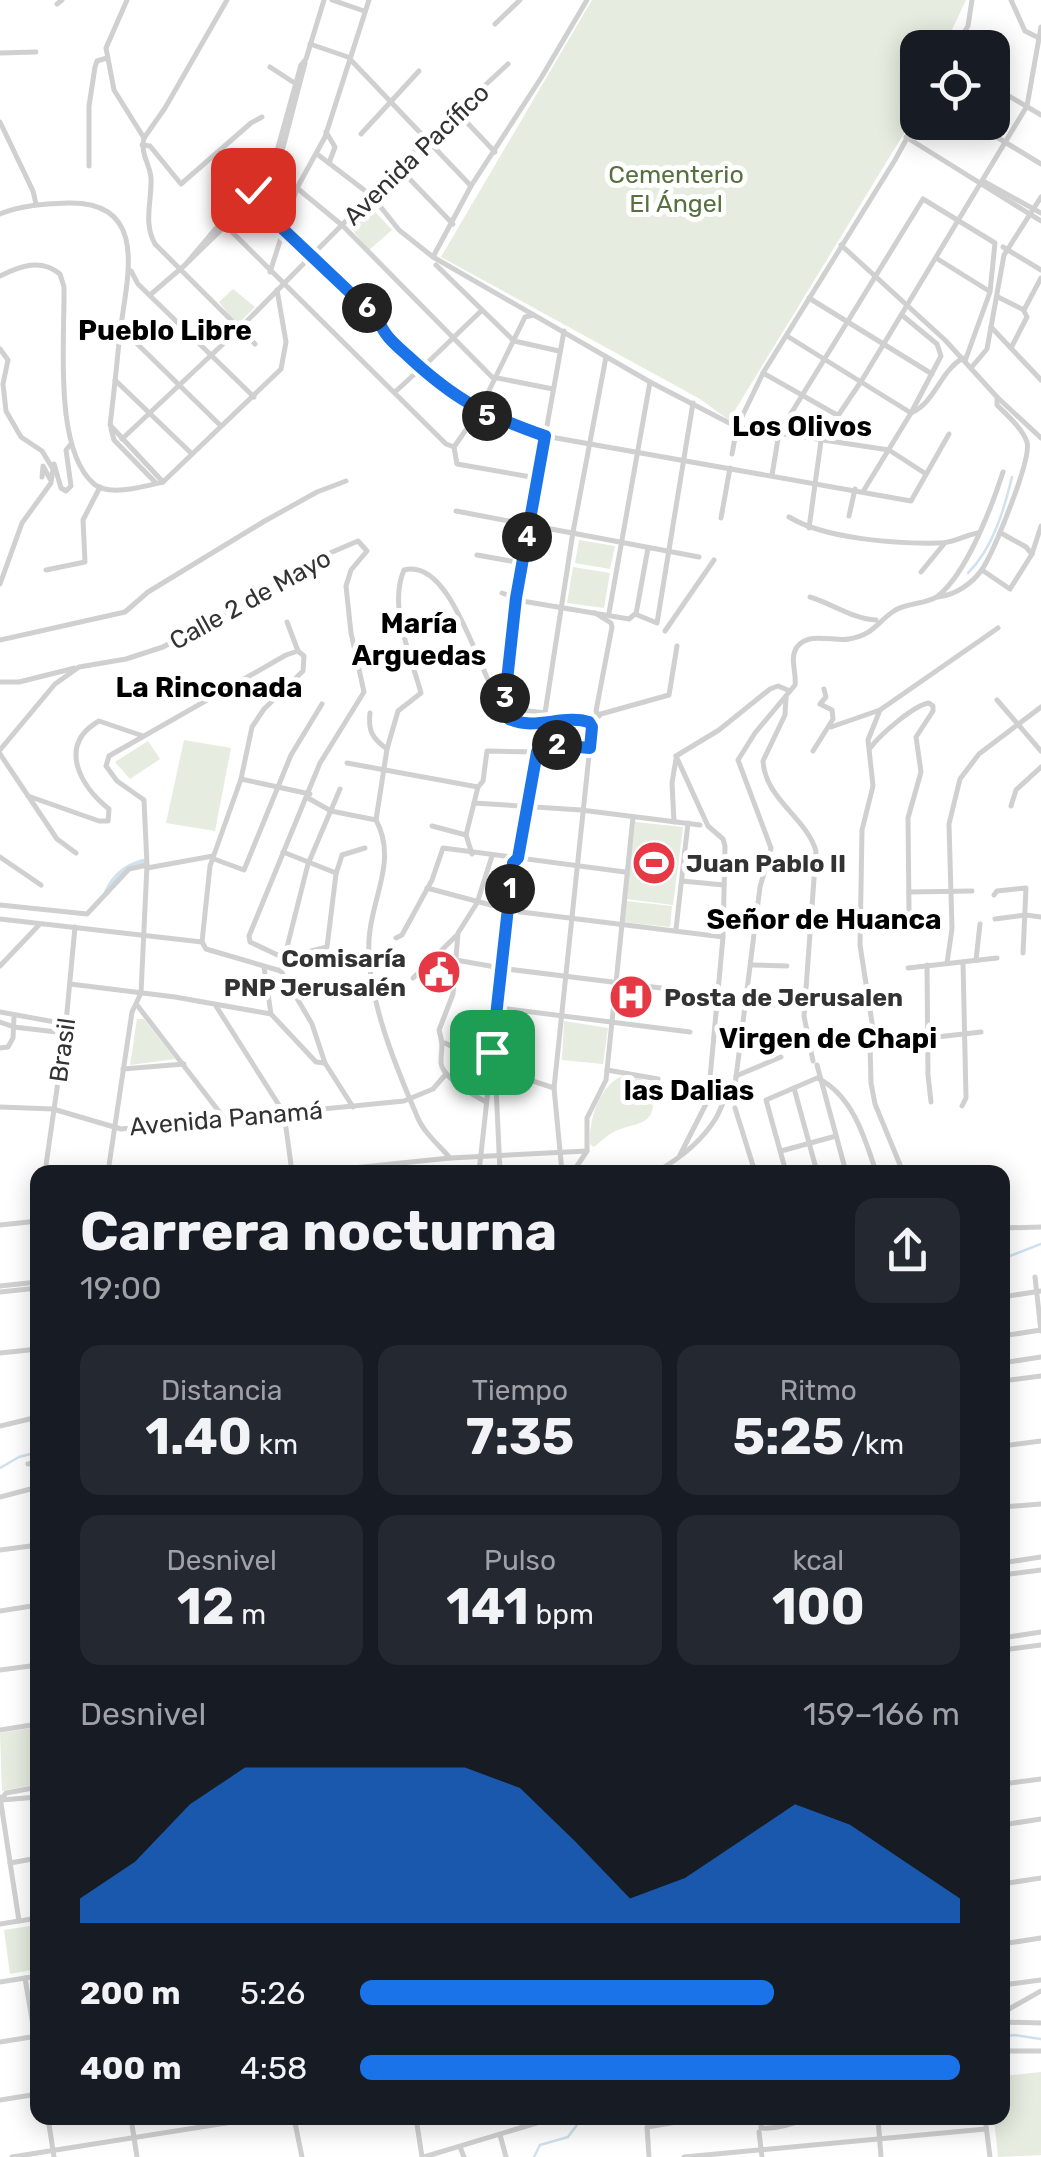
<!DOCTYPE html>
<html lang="es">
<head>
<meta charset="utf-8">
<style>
	:root { --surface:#171b24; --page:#242831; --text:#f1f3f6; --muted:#9ea1a6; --accent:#1a73e8 }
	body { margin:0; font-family:Rubik,sans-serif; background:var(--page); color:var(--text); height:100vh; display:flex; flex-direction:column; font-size:38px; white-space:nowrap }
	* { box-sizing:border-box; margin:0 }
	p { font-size:32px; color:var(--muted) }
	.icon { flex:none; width:55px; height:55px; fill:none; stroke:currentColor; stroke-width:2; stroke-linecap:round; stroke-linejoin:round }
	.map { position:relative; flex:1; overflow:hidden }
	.panel { position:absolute; left:30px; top:1165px; width:980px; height:960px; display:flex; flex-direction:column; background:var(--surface); border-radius:20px; box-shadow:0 5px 25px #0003 }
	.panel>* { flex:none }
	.buttons { position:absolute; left:900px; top:30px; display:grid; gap:20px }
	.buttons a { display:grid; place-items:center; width:110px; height:110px; border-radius:20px; background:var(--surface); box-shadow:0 5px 25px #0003; font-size:50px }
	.pin { position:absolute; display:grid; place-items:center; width:85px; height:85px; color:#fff; margin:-42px; border-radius:20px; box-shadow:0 5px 15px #0006 }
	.km { position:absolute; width:50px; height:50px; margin:-25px; border-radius:50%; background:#222; color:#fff; font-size:28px; line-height:50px; text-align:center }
	.round { display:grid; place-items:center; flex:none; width:105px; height:105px; border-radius:20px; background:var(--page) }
	.head { display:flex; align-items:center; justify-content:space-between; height:170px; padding:0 50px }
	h1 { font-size:55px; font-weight:700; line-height:75px }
	.stats { display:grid; grid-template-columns:repeat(3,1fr); gap:15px; height:170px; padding:10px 50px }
	.stats div { display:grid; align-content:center; border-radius:20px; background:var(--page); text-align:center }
	.stats b { font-size:50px; font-weight:700 }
	.stats small { font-size:28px; font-weight:400 }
	.stats p { font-size:28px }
	.chart { height:280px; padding:20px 50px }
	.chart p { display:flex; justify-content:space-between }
	.chart svg { width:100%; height:180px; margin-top:10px; fill:var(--accent); opacity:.7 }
	ul { padding:0 50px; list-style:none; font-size:32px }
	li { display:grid; grid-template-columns:160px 120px 1fr; align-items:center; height:75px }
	li i { height:25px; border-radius:12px; background:var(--accent) }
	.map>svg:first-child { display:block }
	.green { fill:#e6ecdf }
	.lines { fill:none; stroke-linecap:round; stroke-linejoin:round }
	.stream { stroke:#cfe2ee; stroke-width:2.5 }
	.canal { stroke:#cfe2ee; stroke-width:6 }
	.minor { stroke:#d0d0d0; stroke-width:5 }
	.route-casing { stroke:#fff; stroke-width:20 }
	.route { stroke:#1a73e8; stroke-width:12 }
	.labels { text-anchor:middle; stroke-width:10; stroke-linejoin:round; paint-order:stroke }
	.street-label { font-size:25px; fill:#333; stroke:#fff }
	.park-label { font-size:25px; fill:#56703f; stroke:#fff }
	.poi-label { font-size:25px; font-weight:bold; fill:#333; stroke:#fff; text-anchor:start }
	.neighbourhood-label { font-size:28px; font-weight:bold; fill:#000; stroke:#fff }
</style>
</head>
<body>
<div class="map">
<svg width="1041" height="2157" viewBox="0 0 1041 2157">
	<rect width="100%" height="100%" fill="#fff"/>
	<g class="green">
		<polygon points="592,0 966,0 944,47 918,48 917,105 906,130 729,420 700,399 441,257"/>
		<polygon points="369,205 392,230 369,250 349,226"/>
		<polygon points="233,289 255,307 237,325 219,302"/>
		<polygon points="579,540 615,546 610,569 575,563"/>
		<polygon points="573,567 610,573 604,608 567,603"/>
		<polygon points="184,740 231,748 215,831 166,823"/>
		<polygon points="148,741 160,759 130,779 115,762"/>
		<polygon points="635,822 683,827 673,905 626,899"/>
		<polygon points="626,901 672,906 670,927 623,922"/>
		<polygon points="137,1019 144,1019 175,1059 130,1065"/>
		<polygon points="564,1021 608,1028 603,1064 562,1060"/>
		<path d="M625,1075c12,2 22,3 26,16 10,37 -19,31 -37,41 -8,4 -14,10 -20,15l-4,-3c-1,-25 9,-60 35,-69z"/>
		<polygon points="37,1727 37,1784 2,1791 0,1733"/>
		<polygon points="37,1925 37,1969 10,1974 4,1930"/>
		<polygon points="1041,2072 1041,2155 998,2157 994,2118 1002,2118 1003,2076"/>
	</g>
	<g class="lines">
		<g class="stream">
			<path d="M968,573c25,-25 36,-63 44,-96"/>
			<polyline points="1002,1259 1041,1244"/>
			<polyline points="0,1468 19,1457 38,1452"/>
			<polyline points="1002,2037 1014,2035 1041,2039"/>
			<polyline points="534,2157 540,2145 568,2137 582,2118"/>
		</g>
		<path class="canal" d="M107,892c8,-17 19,-25 36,-30"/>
		<g class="minor">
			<polyline points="127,0 106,48 114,90 144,138"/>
			<polyline points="332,0 364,11"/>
			<polyline points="1011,0 1025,31 1039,38"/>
			<polyline points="57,4 62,0"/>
			<polyline points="495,24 520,0"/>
			<polyline points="310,44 348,57 471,186"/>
			<polyline points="954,48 968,26 972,0"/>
			<polyline points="0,53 36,52"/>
			<polyline points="270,67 296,84"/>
			<polyline points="992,86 1041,115"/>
			<polyline points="458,113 495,152"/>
			<polyline points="0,122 33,191 36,204"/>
			<polyline points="972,122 1041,164"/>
			<polyline points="326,132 335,147 329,163"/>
			<polyline points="361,134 419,71"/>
			<polyline points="906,137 1041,221"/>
			<path d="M144,138c-4,16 6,26 7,40 1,23 -8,45 4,66l100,100"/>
			<polyline points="144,138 165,108 227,0"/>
			<polyline points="142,145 150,146 181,184 251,123 262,117"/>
			<polyline points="317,154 372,196 399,230 433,257 650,382 609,613"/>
			<polyline points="89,166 89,106 95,67 97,61 107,58"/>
			<polyline points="398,167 453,224"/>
			<polyline points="983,181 1041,213"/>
			<polyline points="297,188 343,226 492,377 553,389"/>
			<path d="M251,193l32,37 96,90c4,15 17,25 29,36 47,44 76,59 137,80l366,65 38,-67"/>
			<path d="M0,214c22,-9 44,-10 68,-11 82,-2 59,75 52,129 -3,31 -6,62 -10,93l53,57"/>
			<polyline points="225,225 446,444 454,447"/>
			<polyline points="841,245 945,340 997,397 1041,438"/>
			<polyline points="1003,247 1041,270"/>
			<polyline points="433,257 471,186 541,78 587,0"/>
			<polyline points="936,258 989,291"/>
			<polyline points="185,265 221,230 281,155 305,63"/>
			<polyline points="436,265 514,341 559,351"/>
			<polyline points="131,271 138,284 254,397"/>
			<polyline points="270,272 297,188 325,137 369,0"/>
			<path d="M0,276c20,-10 41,-18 60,-2l4,13c1,51 -11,162 30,197 15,13 52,2 69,-2"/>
			<polyline points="150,295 185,265 275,158 301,65 306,59 324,0"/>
			<polyline points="998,297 1024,310 1041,278"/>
			<polyline points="809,298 932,374"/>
			<polyline points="534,315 525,317 479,411 454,447 457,464 537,478"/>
			<polyline points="991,327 1041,380"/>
			<polyline points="121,328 221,426"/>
			<polyline points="787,336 911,413"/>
			<polyline points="1011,348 1027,317 1024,311"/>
			<polyline points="0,349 8,360 3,384 6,411 21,437 42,451 53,469 51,483 22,523 0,584"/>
			<polyline points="422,368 481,311"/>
			<polyline points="971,368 987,349 1004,255 1041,197"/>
			<polyline points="763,373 837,415"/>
			<polyline points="115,380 191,453"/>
			<polyline points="650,382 737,427 889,450 926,474"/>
			<polyline points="395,392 418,371"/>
			<path d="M911,413c24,-10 29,-42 52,-55"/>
			<polyline points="111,429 114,440 156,483"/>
			<polyline points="122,439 239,329 427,139 508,64"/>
			<polyline points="732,454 737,427 763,373 895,160 918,118"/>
			<polyline points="54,464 61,488 66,491 71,486 66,450 71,444"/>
			<polyline points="772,475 779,433 923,199 995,243 990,292 965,361"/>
			<polyline points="42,477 43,466 50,479"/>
			<polyline points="163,482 281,369 286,342 277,290"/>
			<polyline points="864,490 911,413 941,356 937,344 903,316"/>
			<polyline points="456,511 699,557"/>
			<polyline points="849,516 855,489"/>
			<path d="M789,517c36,22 108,27 151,26 13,0 25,-8 38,-10"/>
			<polyline points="721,518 730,468"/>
			<polyline points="809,528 821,441 862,380 1027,106 1041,27"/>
			<polyline points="1001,533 1026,547 1032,554"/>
			<polyline points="477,555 522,563"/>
			<polyline points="46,570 85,562 83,520 100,487"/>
			<polyline points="982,570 1010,589 1032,554 1041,526"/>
			<polyline points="921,572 944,544"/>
			<polyline points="502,593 516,598"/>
			<path d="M810,597c23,7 43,22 66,23"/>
			<path d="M938,597c18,-2 35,-14 45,-29 11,-18 49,-109 44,-126 -5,-14 -20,-27 -30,-37v-8"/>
			<polyline points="518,602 516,598 564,331"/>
			<polyline points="595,613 611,623 612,627 596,711 599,716"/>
			<polyline points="636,614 648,548"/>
			<polyline points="287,622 298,651"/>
			<polyline points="665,631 714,560"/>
			<polyline points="0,640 125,612 148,592 263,522 317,492 346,481"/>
			<polyline points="0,682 19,682 75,668"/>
			<path d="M786,697l-1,18 -22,46c2,38 43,56 53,90l-12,165 9,45"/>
			<polyline points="997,700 1041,751"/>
			<polyline points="513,709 545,713 573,532 606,357"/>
			<path d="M370,713c-2,18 2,25 17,36l-11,71"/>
			<polyline points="583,719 669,695 677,646"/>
			<polyline points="831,727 880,710"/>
			<path d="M871,747c10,-13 43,-42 58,-44l4,3v5l-17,26 5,35 -13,46 1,92"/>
			<path d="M387,749l11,-38 23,-18c-10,-37 -33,-86 -17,-123 49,-14 76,111 100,138"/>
			<polyline points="0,750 55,684 79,667 126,659 163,647 330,553 358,541 367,551 351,570 346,586 351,633 364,692 320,763 249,936 250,942 284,958"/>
			<polyline points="813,751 833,719 832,710 820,704 826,697 824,689"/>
			<polyline points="0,754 57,839 76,853"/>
			<polyline points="676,756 708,826 723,839 725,846 723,937 708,1100 680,1155"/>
			<polyline points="676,756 719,730 770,689 778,686 790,691"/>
			<polyline points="347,763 478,787"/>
			<polyline points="241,779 310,794"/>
			<polyline points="340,789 308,864 281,971 312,1024 325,1063 353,1107"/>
			<path d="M28,796l71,25h9l1,-12c-29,-23 -52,-64 -10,-88l44,15"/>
			<path d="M308,798l23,13 45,9c22,41 -5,78 -7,120 -3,56 27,127 48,176 6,16 22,29 33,42"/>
			<polyline points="474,803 581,810 700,825"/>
			<polyline points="1011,806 1016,790 1041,767"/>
			<polyline points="674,822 672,783 676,759"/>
			<polyline points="432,826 466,835"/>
			<polyline points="283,852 336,873"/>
			<polyline points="472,854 466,835 478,787 483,781 487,751 537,752"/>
			<polyline points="0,857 41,885"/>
			<polyline points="214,859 244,870 291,755 322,704"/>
			<polyline points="147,868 213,856"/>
			<polyline points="682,881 724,885"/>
			<polyline points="427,888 513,911 723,937"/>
			<polyline points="909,892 972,891"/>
			<polyline points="994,895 997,891 1026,888 1023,953"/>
			<polyline points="0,905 87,914 129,869 147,865"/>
			<polyline points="0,919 202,942 206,949 281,971"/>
			<polyline points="995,919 1026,915 1041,917"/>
			<polyline points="676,929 688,823"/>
			<polyline points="396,938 402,935 432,880 443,848 625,872"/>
			<polyline points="284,958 327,947 336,874 342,855 365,848"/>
			<polyline points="456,960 501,968"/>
			<polyline points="976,960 980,924"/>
			<polyline points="947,963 952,929 949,824 960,779 979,754 1041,707"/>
			<polyline points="752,965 787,966"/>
			<polyline points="927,965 928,1075 931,1102"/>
			<polyline points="0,966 39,925"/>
			<polyline points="264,967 271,1014 316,1062 325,1063"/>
			<polyline points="908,968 997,958"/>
			<polyline points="507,969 677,990"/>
			<polyline points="413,978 456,936"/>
			<polyline points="70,984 175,997 271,1014"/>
			<polyline points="747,1003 774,1005"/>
			<polyline points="137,1005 224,1118"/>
			<polyline points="216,1006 284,1113 292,1172"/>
			<polyline points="500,1008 690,1032"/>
			<polyline points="0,1012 66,1024"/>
			<polyline points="0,1022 14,1027 65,1033"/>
			<polyline points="928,1038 981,1032"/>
			<polyline points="445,1043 464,1053 493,1062"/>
			<polyline points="0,1048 8,1047 13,1038 14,1017"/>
			<polyline points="493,1062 498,1053 518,863 537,752 544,744 590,748"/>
			<polyline points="495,1064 500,1172"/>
			<polyline points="817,1065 846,1172"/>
			<polyline points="123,1069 184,1064"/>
			<polyline points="496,1069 554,1088"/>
			<polyline points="607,1070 658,1079"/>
			<polyline points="736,1076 781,1057"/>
			<polyline points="794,1088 817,1172"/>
			<path d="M486,1102c-11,-6 -44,-25 -45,-39 0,-17 3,-14 -2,-33l14,-36 5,-61 19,-30 15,-47"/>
			<polyline points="962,1106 966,1098 963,962"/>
			<polyline points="0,1107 53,1109 121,1129 404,1101 433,1089 446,1074"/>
			<polyline points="735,1108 755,1172"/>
			<polyline points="781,1151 836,1136"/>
			<polyline points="45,1172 65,1033 75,927"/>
			<polyline points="108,1172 132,1012 141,993 147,865 144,800 117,781 106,766 109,756 286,655 298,651 304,656 303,671 264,709 252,727 241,779 210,866 202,942"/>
			<polyline points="314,1172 450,1158 587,1151"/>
			<polyline points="479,1172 513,863 516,860"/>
			<path d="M562,1172l-8,-84 38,-361 -3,-5c-27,-9 -61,15 -84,-8l10,-109 7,-4 107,18 6,-5 22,9 36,-220"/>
			<polyline points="573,1172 587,1151 587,1118 606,1080 633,817"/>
			<path d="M656,1172c23,-13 46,-31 60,-54 8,-14 3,-14 18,-25l26,-206 11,-39 -33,-88 17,-27 40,-48c2,-11 -6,-27 2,-38 12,-16 37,-5 52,-8 25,-4 28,-17 45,-28 13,-9 32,-6 44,-15 29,-23 54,-90 65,-124"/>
			<path d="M786,1172l-20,-72 51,-22c35,16 48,60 59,94"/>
			<polyline points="903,1172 875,1104 871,1083 870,1044 873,1029 860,945 862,830 873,786 868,740 880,710 998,628"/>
			<polyline points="0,1225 38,1221"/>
			<polyline points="1002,1228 1041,1227"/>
			<polyline points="1035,1277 1041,1331"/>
			<polyline points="0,1286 38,1282"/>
			<polyline points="0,1292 38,1288"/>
			<polyline points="1002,1297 1041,1291"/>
			<polyline points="1002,1336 1041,1330"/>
			<polyline points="0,1353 38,1349"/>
			<polyline points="1002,1363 1041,1357"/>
			<polyline points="1002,1381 1041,1376"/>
			<polyline points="0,1426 38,1417"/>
			<polyline points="1002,1446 1041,1441"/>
			<polyline points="28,1464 38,1462"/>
			<polyline points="0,1497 38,1487"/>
			<polyline points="1002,1507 1041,1504"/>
			<polyline points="0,1550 38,1545"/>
			<polyline points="1002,1563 1041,1557"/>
			<polyline points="1002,1575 1041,1570"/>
			<polyline points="0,1611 38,1605"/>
			<polyline points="1002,1625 1004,1638"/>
			<polyline points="1002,1638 1041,1632"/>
			<polyline points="1002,1650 1041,1645"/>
			<polyline points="0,1670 38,1665"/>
			<polyline points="0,1730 38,1724"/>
			<polyline points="1002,1784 1041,1779"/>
			<polyline points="0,1797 19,1921"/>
			<polyline points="1,1800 6,1793 38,1787"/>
			<polyline points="1,1800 38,1797"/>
			<polyline points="1002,1825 1041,1819"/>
			<polyline points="10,1863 38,1858"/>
			<polyline points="1002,1884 1041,1878"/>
			<polyline points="0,1924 38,1918"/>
			<polyline points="1002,1944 1041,1938"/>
			<polyline points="25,1978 38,2055"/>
			<polyline points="0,1982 38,1976"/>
			<polyline points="1002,1985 1041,1980"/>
			<polyline points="1002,2013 1041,1991"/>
			<polyline points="1002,2022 1041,2023"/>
			<polyline points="0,2042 37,2036"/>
			<polyline points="1002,2051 1041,2051"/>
			<polyline points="0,2100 38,2094"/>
			<polyline points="48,2118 54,2157"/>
			<polyline points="131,2118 137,2157"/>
			<polyline points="294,2118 302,2157"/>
			<polyline points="416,2118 422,2157"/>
			<path d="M762,2118l-1,10c16,1 30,-3 45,-10"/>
			<polyline points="878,2118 881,2157"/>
			<polyline points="985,2118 990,2157"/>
			<polyline points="759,2132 762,2157"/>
			<polyline points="500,2135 506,2157"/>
			<polyline points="460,2147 464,2157"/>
			<polyline points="12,2157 258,2118"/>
			<polyline points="424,2157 553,2118"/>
			<polyline points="649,2157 647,2127 700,2118"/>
			<polyline points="684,2157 986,2129"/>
		</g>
	</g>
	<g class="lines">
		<defs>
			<path id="route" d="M253,190l-1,3 32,37 95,90c4,15 17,25 29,36 47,44 77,59 137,80l-29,162 -12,110 5,11c26,12 54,-5 80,3l3,5 -2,21 -46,-4 -7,8 -19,106 -5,5 -21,189"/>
		</defs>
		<use href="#route" class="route-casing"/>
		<use href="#route" class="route"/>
	</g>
	<defs>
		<symbol id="stadium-disc" viewBox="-11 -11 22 22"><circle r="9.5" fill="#e63946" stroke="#fff"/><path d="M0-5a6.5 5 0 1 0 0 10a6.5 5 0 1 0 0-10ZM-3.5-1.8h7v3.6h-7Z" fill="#fff"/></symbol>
		<symbol id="civic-disc" viewBox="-11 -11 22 22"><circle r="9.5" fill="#e63946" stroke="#fff"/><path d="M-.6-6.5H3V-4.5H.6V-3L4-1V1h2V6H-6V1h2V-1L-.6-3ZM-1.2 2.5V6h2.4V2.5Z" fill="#fff"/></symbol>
		<symbol id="hospital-disc" viewBox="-11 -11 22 22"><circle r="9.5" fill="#e63946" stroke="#fff"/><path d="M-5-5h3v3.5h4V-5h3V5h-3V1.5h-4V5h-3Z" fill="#fff"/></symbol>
	</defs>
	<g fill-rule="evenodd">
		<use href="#stadium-disc" x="629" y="838" width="50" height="50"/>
		<use href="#civic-disc" x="414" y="947" width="50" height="50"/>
		<use href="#hospital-disc" x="606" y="972" width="50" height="50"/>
	</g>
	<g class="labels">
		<g class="street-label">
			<text transform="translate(416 154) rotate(-44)" y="9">Avenida Pacífico</text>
			<text transform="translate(250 599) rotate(-29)" y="9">Calle 2 de Mayo</text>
			<text transform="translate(62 1050) rotate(-82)" y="9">Brasil</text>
			<text transform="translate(226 1118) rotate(-5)" y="9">Avenida Panamá</text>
		</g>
		<g class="park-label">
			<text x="676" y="183">Cementerio<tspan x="676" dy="29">El Ángel</tspan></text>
		</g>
		<g class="poi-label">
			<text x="686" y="872">Juan Pablo II</text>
			<text x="406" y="967" text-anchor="end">Comisaría<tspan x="406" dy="29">PNP Jerusalén</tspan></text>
			<text x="664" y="1006">Posta de Jerusalen</text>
		</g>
		<g class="neighbourhood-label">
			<text x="165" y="340">Pueblo Libre</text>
			<text x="802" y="436">Los Olivos</text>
			<text x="419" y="633">María<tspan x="419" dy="32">Arguedas</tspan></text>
			<text x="209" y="697">La Rinconada</text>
			<text x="824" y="929">Señor de Huanca</text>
			<text x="828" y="1048">Virgen de Chapi</text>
			<text x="689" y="1100">las Dalias</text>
		</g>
	</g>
</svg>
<div class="buttons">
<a><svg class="icon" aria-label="locate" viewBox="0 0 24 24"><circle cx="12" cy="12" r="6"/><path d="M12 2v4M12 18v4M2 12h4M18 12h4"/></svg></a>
</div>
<div class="pin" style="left:492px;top:1052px;background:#1e9e55"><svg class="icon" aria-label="arrive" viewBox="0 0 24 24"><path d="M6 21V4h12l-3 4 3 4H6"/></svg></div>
<div class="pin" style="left:253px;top:190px;background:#d93025"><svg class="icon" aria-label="check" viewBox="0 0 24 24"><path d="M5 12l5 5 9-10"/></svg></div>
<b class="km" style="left:510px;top:889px">1</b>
<b class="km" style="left:557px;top:745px">2</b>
<b class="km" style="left:505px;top:698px">3</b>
<b class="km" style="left:527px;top:537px">4</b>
<b class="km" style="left:487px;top:416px">5</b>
<b class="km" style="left:367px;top:308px">6</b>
<section class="panel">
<div class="head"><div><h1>Carrera nocturna</h1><p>19:00</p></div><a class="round"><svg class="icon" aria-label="share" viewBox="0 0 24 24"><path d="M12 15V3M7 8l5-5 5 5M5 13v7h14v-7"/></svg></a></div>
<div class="stats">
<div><p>Distancia</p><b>1.40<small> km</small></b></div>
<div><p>Tiempo</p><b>7:35</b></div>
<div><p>Ritmo</p><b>5:25<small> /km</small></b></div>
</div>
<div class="stats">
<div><p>Desnivel</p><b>12<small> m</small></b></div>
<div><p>Pulso</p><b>141<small> bpm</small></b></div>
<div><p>kcal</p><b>100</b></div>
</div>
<div class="chart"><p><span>Desnivel</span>159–166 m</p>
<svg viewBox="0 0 160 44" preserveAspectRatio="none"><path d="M0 44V38L10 29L20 15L30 6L40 6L50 6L60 6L70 6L80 11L90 24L100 38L110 33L120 24L130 15L140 20L150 29L160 38V44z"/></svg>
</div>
<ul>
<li><b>200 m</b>5:26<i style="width:69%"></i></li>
<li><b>400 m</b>4:58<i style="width:100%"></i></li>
</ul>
</section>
</div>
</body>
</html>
